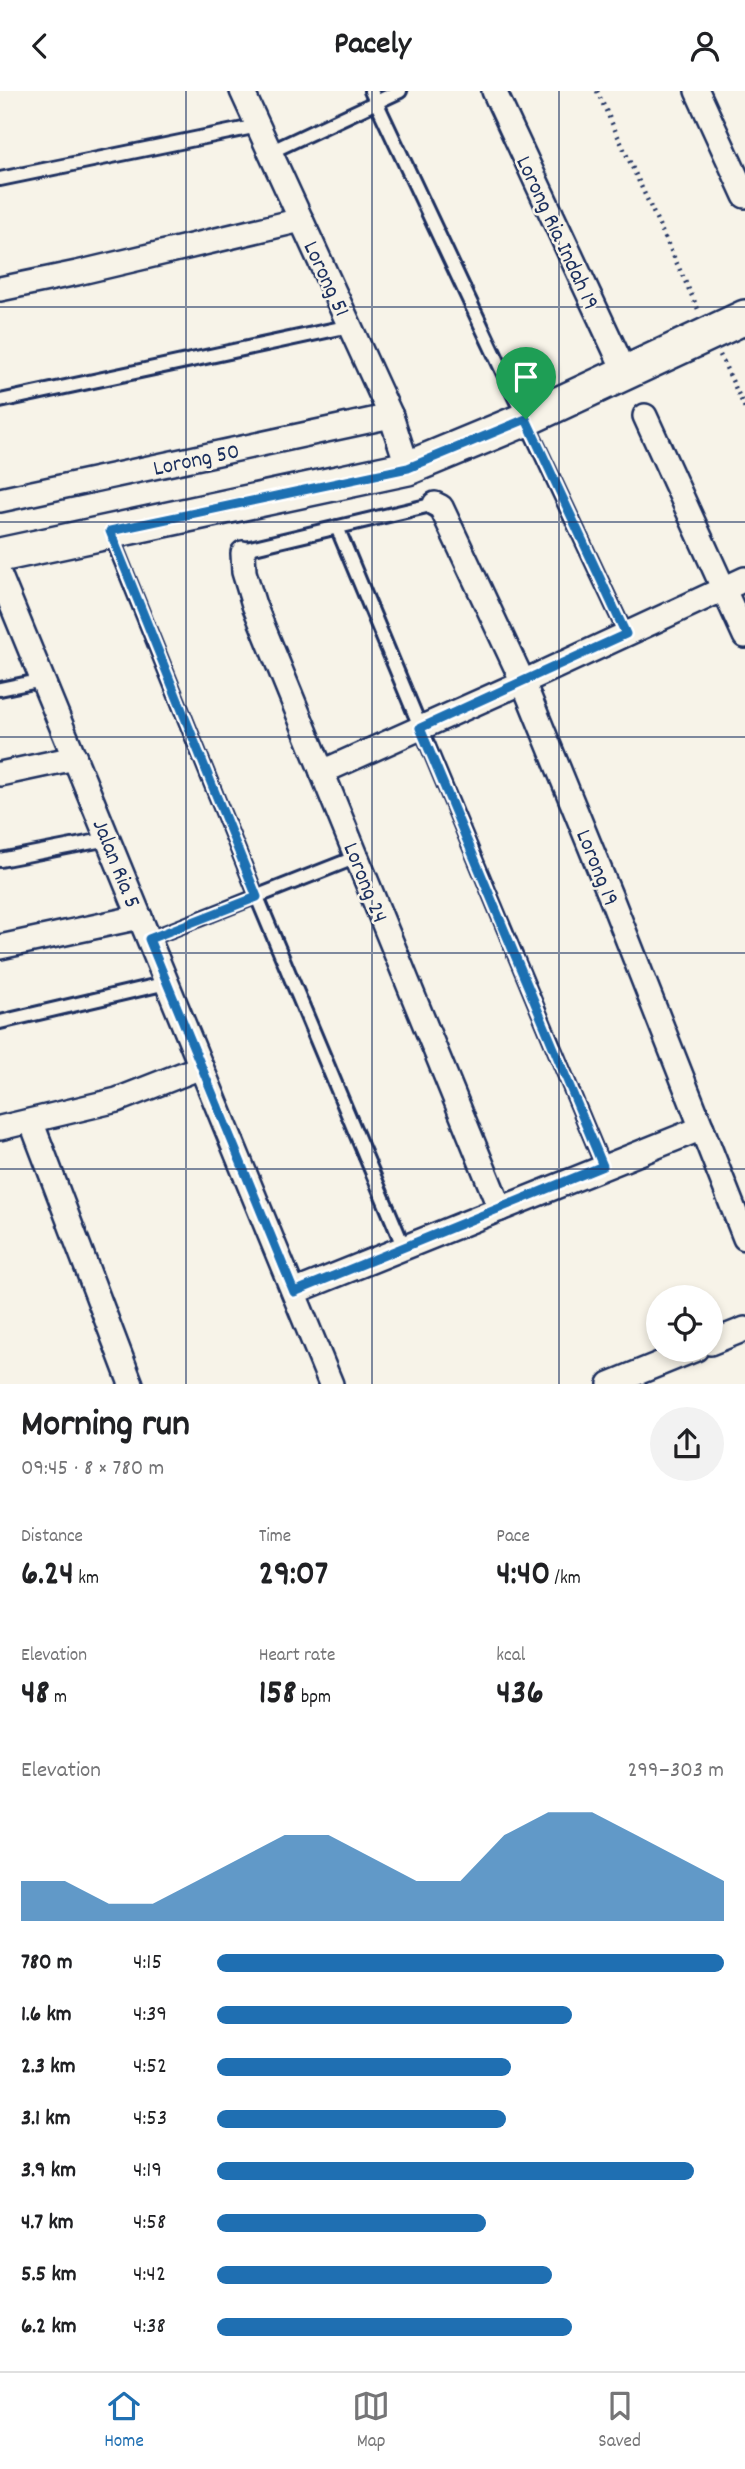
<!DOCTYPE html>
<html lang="en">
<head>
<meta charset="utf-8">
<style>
	:root { --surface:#fff; --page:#f2f2f2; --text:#202124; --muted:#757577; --line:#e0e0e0; --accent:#1f6fb2 }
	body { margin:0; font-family:Dekko,sans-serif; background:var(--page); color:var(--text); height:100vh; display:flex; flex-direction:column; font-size:26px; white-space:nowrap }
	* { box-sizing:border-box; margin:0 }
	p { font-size:23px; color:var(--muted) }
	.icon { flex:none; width:38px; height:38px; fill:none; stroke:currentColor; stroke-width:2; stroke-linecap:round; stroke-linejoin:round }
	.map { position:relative; height:1293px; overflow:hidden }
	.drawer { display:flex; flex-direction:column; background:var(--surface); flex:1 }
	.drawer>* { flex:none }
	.fabs { position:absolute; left:646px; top:1194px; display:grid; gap:14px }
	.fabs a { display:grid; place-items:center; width:77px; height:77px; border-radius:50%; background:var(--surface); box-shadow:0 4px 10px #0003; font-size:35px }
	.pin { position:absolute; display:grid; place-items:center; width:60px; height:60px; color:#fff; margin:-72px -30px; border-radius:50% 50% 50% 0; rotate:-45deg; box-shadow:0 0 7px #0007 }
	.pin .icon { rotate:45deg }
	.round { display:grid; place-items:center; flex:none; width:74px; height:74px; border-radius:37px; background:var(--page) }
	.head { display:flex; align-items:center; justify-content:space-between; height:119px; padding:0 21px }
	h1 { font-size:38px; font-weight:700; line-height:52px }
	.metrics { display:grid; grid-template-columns:repeat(3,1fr); gap:10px; height:119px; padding:7px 21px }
	.metrics div { display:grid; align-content:center }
	.metrics b { font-size:35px; font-weight:700 }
	.metrics small { font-size:19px; font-weight:400 }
	.metrics p { font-size:19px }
	.chart { height:196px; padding:14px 21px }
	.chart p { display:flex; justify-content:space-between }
	.chart svg { width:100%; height:126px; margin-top:7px; fill:var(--accent); opacity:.7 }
	ul { padding:0 21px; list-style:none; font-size:23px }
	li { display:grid; grid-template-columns:112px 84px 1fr; align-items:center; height:52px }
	li i { height:18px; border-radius:9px; background:var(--accent) }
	header { display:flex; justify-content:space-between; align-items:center; height:91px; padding:0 21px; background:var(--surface); font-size:32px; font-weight:700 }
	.menu { display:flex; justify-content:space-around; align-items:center; height:98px; border-top:2px solid var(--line); background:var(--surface); font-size:19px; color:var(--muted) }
	.menu a { display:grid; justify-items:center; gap:4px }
	.menu .selected { color:var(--accent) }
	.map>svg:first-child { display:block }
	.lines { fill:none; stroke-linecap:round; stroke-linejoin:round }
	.lane-casing { stroke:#1b2f5e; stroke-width:18 }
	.street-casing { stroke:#1b2f5e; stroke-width:28 }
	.secondary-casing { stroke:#1b2f5e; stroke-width:38 }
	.path { stroke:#1b2f5e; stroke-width:4.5; stroke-dasharray:2 5; stroke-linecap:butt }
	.lane { stroke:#f7f3e8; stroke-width:12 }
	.street { stroke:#f7f3e8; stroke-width:23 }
	.secondary { stroke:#f7f3e8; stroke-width:33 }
	.route-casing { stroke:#fff; stroke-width:14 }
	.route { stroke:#1f6fb2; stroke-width:9 }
	.grid { fill:none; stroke:#1b2f5e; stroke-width:2; stroke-opacity:0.55 }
	.labels { text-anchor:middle; stroke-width:5; stroke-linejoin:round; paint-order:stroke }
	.street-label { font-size:23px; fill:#1b2f5e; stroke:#f7f3e8 }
</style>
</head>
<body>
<header><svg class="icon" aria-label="back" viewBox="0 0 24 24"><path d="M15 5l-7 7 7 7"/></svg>Pacely<svg class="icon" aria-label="person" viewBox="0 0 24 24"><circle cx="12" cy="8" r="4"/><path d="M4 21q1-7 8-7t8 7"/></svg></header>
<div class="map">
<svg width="745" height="1293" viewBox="0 0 745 1293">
	<rect width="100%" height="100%" fill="#f7f3e8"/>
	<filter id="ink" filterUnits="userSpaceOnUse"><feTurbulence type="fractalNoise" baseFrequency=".0143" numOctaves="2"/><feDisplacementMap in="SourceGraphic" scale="14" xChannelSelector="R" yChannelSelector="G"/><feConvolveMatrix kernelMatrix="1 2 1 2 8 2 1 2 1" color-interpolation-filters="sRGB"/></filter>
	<g filter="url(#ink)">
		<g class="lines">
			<defs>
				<g id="lane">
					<polyline points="371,0 626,543"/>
					<polyline points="270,61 400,0"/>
					<polyline points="0,88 258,35"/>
					<polyline points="0,310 350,235"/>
					<polyline points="337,436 603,1075"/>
					<polyline points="110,442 257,806 404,1157"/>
					<polyline points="243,462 250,457 435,413"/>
					<polyline points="0,598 43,589"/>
					<polyline points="0,769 108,748"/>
					<polyline points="149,848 357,766"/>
					<polyline points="0,931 167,892"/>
				</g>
				<g id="street">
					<polyline points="242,0 391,325 408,377"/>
					<polyline points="494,0 625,281"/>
					<polyline points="697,0 745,105"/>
					<polyline points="0,198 77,182 301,129"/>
					<polyline points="645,325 745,545"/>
					<polyline points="0,409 391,325"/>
					<polyline points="435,413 441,416 523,591 612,809 745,1147"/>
					<polyline points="243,462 244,481 254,514 500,1118"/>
					<polyline points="0,485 331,1293"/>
					<polyline points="322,681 523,591 745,488"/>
					<polyline points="0,683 75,667"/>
					<polyline points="0,856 140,826"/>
					<polyline points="31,1030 131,1293"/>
					<polyline points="0,1037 117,1009 201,976"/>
					<polyline points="294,1201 702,1037"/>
					<polyline points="710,1252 745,1238"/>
					<polyline points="610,1293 696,1258"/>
				</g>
				<polyline id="secondary" points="0,464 408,377 526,328 745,226"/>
			</defs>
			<use href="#lane" class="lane-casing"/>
			<use href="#street" class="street-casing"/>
			<use href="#secondary" class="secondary-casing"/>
			<g class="path">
				<polyline points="597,0 698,218"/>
				<polyline points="720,264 745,317"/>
			</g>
			<use href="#lane" class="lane"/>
			<use href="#street" class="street"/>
			<use href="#secondary" class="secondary"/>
		</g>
	</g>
	<g class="lines" filter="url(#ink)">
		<defs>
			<polygon id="route" points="526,328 626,543 420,637 603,1075 294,1201 149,848 257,806 110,440 408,377"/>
		</defs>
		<use href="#route" class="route-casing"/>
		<use href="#route" class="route"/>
	</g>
	<path class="grid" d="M186,0v1293M372,0v1293M559,0v1293M0,216h745M0,431h745M0,646h745M0,862h745M0,1078h745"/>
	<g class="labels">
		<g class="street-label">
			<text transform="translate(559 141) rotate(65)" y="8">Lorong Ria Indah 19</text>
			<text transform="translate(328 187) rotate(65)" y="8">Lorong 51</text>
			<text transform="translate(196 367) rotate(-12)" y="8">Lorong 50</text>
			<text transform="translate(118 772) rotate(68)" y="8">Jalan Ria 5</text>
			<text transform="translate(599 776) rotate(68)" y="8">Lorong 19</text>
			<text transform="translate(367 791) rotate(68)" y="8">Lorong 24</text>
		</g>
	</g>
</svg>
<div class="fabs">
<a><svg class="icon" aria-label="locate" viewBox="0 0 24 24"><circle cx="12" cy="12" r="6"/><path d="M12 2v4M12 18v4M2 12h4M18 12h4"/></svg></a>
</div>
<div class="pin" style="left:526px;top:328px;background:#1e9e55"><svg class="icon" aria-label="arrive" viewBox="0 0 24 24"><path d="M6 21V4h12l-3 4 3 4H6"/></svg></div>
</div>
<section class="drawer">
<div class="head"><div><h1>Morning run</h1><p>09:45 · 8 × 780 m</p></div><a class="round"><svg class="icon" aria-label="share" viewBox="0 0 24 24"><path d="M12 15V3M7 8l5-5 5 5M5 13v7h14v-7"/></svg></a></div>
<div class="metrics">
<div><p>Distance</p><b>6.24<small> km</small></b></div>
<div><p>Time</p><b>29:07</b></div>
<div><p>Pace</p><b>4:40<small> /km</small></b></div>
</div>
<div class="metrics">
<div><p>Elevation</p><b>48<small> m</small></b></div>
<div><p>Heart rate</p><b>158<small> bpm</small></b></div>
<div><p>kcal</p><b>436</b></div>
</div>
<div class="chart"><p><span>Elevation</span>299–303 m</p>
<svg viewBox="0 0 160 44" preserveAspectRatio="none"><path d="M0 44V30L10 30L20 38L30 38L40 30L50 22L60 14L70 14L80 22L90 30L100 30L110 14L120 6L130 6L140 14L150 22L160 30V44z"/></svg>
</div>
<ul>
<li><b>780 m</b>4:15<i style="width:100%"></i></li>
<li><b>1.6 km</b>4:39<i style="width:70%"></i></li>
<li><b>2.3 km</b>4:52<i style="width:58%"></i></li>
<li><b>3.1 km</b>4:53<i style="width:57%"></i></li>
<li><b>3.9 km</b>4:19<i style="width:94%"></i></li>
<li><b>4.7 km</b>4:58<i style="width:53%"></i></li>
<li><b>5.5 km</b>4:42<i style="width:66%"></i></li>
<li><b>6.2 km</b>4:38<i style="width:70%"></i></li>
</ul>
</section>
<nav class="menu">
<a class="selected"><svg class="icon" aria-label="home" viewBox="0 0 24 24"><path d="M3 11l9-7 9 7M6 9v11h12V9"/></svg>Home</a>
<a><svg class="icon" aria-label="map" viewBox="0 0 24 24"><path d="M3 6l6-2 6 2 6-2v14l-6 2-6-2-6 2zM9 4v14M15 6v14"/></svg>Map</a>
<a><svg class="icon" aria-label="saved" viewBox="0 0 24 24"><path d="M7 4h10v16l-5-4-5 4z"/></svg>Saved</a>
</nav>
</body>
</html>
